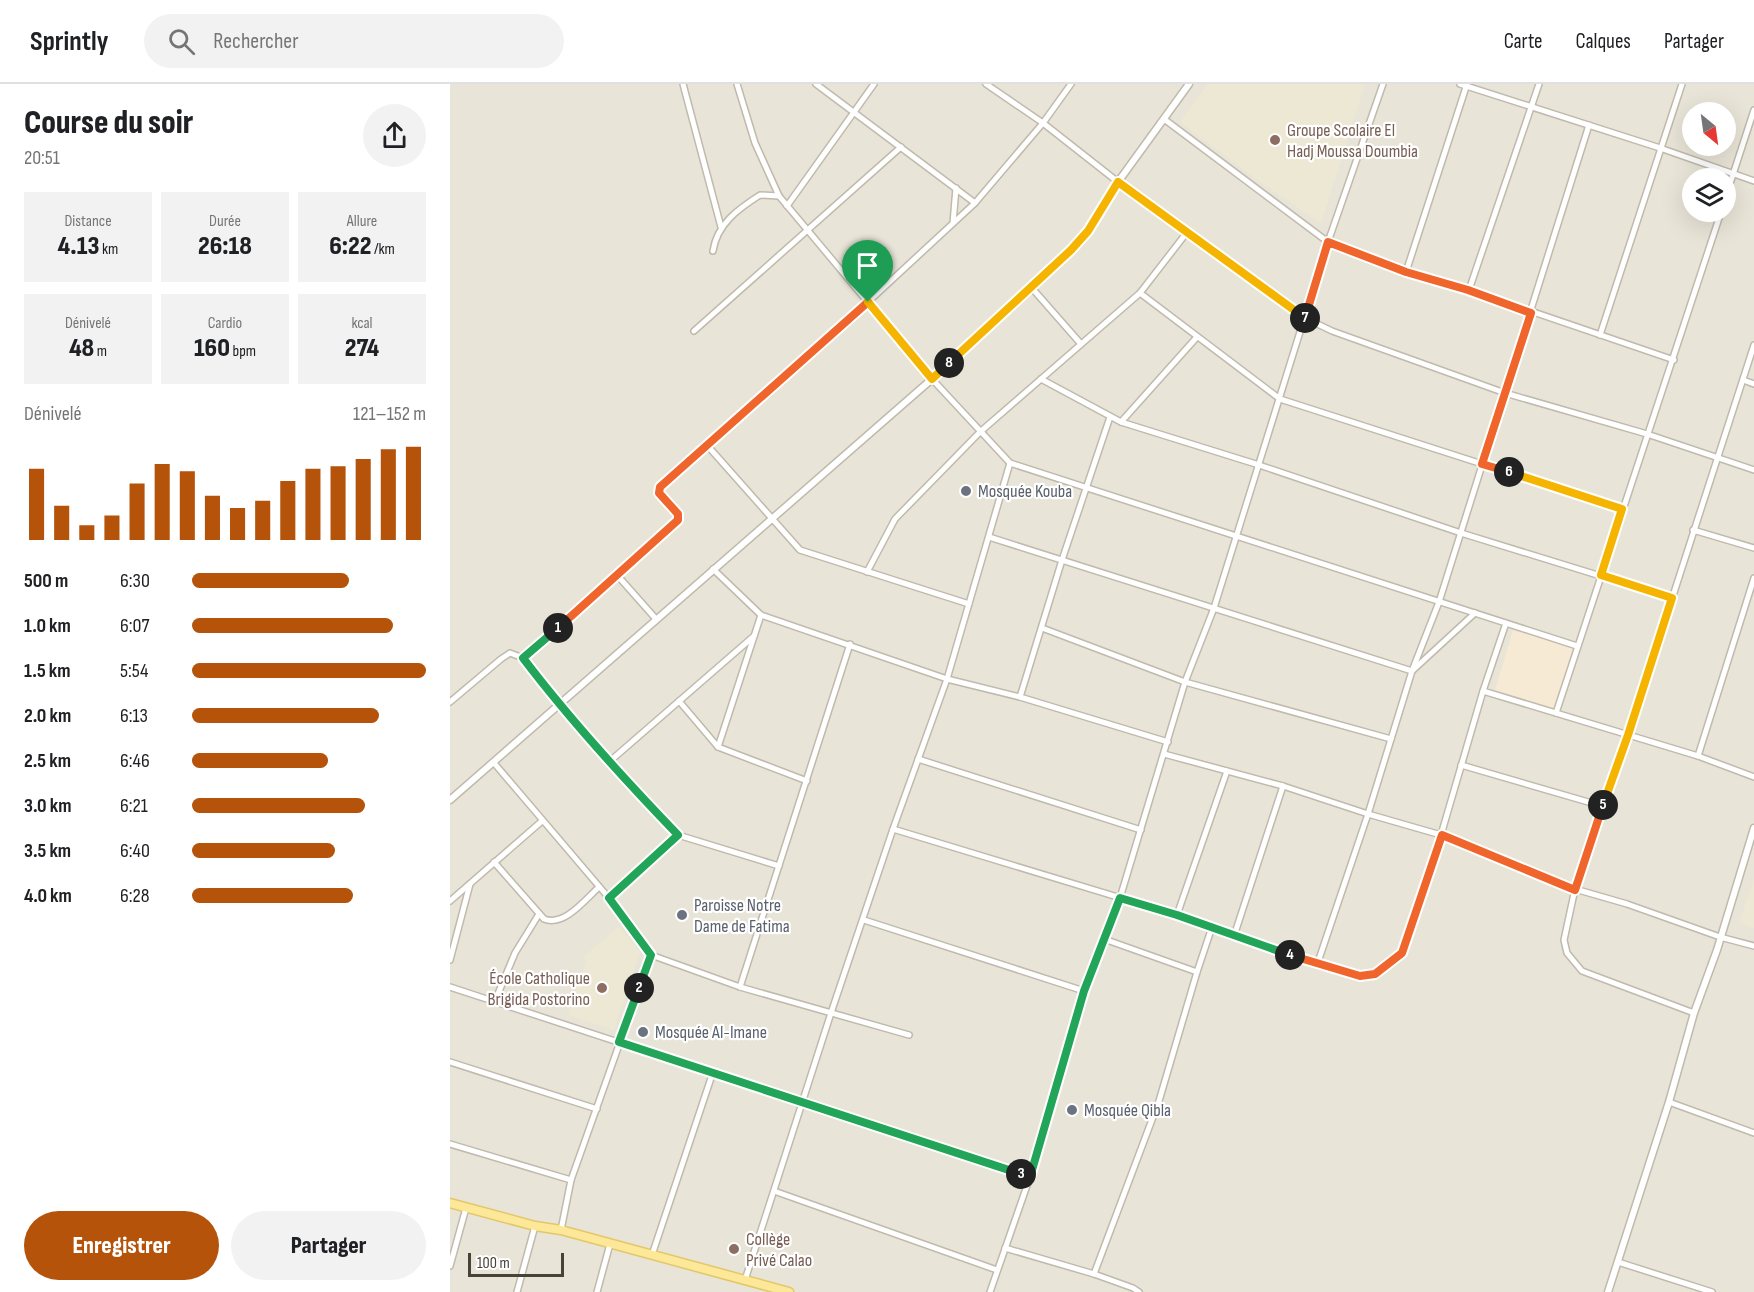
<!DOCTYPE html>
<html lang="fr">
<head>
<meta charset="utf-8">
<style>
	:root { --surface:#fff; --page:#f2f2f2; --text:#202124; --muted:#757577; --line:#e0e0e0; --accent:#b45309 }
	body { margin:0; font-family:"Sofia Sans Condensed",sans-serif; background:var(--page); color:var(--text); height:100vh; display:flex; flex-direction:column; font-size:22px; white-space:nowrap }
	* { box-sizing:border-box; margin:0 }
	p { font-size:20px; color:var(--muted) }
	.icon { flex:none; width:33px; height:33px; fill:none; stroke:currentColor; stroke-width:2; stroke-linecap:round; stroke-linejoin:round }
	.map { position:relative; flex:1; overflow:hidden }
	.drawer { display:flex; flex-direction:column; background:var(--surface); width:450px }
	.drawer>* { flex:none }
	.needle { width:39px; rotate:151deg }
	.buttons { position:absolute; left:1232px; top:18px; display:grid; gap:12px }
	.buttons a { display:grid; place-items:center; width:54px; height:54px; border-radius:50%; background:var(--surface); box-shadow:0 6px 24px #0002; font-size:30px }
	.scale { position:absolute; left:18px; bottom:15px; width:96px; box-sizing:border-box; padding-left:6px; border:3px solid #484337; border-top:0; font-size:16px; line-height:21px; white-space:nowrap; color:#484337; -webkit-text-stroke:4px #fff; paint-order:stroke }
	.pin { position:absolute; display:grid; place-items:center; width:51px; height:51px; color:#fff; margin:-62px -26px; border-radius:50% 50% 50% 0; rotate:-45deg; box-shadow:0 0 6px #0007 }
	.pin .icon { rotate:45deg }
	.km { position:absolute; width:30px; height:30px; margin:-15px; border-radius:50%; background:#222; color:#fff; font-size:16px; line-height:30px; text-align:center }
	.round { display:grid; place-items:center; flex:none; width:63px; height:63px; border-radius:32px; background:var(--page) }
	.overview { display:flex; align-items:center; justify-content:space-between; height:102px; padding:0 24px }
	h1 { font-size:33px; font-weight:800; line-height:45px }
	.stats { display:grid; grid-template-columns:repeat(3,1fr); gap:9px; height:102px; padding:6px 24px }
	.stats div { display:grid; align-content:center; border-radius:0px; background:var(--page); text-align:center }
	.stats b { font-size:26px; font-weight:800 }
	.stats small { font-size:16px; font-weight:400 }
	.stats p { font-size:16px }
	.chart { height:168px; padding:12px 24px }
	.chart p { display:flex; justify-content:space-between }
	.chart svg { width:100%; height:108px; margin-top:6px; stroke:var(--accent); stroke-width:6 }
	.action { display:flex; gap:12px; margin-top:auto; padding:12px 24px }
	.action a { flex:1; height:69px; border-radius:36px; background:var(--accent); color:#fff; font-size:24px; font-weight:800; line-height:69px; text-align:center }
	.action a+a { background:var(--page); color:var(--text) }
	ul { padding:0 24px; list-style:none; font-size:20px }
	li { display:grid; grid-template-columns:96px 72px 1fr; align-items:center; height:45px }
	li i { height:15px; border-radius:8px; background:var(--accent) }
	header { display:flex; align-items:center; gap:36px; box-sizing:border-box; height:84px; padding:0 30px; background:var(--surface); border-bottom:2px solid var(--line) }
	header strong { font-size:28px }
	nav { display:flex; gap:33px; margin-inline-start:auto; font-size:21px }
	.search { width:420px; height:54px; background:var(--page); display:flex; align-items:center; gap:15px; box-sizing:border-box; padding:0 21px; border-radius:33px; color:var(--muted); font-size:22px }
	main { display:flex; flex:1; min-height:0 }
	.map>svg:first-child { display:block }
	.residential { fill:#e8e4d7; fill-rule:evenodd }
	.commercial { fill:#f6ead5 }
	.education { fill:#ede8d3 }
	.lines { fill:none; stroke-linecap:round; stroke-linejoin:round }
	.minor-casing { stroke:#c0baac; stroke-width:8 }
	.tertiary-casing { stroke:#c0baac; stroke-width:9 }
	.primary-casing { stroke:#e3c768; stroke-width:11 }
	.minor { stroke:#fff; stroke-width:5 }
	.tertiary { stroke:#fff; stroke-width:6 }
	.primary { stroke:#fde899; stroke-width:8 }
	.split-1-casing { stroke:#fff; stroke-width:12 }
	.split-2-casing { stroke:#fff; stroke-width:12 }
	.split-3-casing { stroke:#fff; stroke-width:12 }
	.split-4-casing { stroke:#fff; stroke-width:12 }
	.split-5-casing { stroke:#fff; stroke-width:12 }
	.split-6-casing { stroke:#fff; stroke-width:12 }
	.split-7-casing { stroke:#fff; stroke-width:12 }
	.split-8-casing { stroke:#fff; stroke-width:12 }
	.split-9-casing { stroke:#fff; stroke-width:12 }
	.split-1 { stroke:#f0652b; stroke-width:8 }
	.split-2 { stroke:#22a559; stroke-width:8 }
	.split-3 { stroke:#22a559; stroke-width:8 }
	.split-4 { stroke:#22a559; stroke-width:8 }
	.split-5 { stroke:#f0652b; stroke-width:8 }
	.split-6 { stroke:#f5b400; stroke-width:8 }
	.split-7 { stroke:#f0652b; stroke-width:8 }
	.split-8 { stroke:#f5b400; stroke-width:8 }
	.split-9 { stroke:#f5b400; stroke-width:8 }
	.education-dot { fill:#8d6e63; stroke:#fff; stroke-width:2 }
	.worship-dot { fill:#6b7280; stroke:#fff; stroke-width:2 }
	.labels { text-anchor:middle; stroke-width:4.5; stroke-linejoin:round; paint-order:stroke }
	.education-label { font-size:18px; fill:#785e54; stroke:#fff; text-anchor:start }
	.worship-label { font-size:18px; fill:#5b616d; stroke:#fff; text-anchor:start }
</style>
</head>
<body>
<header>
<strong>Sprintly</strong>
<div class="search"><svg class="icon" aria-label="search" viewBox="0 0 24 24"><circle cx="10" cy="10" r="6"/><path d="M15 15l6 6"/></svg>Rechercher</div>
<nav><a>Carte</a><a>Calques</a><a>Partager</a></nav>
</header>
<main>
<section class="drawer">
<div class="overview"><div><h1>Course du soir</h1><p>20:51</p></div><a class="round"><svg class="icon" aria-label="share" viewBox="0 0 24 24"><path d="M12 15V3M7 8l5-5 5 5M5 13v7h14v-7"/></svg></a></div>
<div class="stats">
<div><p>Distance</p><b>4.13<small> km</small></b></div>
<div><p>Durée</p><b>26:18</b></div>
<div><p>Allure</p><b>6:22<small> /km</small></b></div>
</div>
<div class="stats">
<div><p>Dénivelé</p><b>48<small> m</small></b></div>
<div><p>Cardio</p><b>160<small> bpm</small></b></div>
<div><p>kcal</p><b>274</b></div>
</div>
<div class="chart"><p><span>Dénivelé</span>121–152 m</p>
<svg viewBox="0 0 160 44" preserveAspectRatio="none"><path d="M5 44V15M15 44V30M25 44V38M35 44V34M45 44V21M55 44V13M65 44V16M75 44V26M85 44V31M95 44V28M105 44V20M115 44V15M125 44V14M135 44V11M145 44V7M155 44V6"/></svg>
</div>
<ul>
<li><b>500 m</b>6:30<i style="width:67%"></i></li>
<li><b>1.0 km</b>6:07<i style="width:86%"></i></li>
<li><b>1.5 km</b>5:54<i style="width:100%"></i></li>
<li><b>2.0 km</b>6:13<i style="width:80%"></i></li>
<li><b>2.5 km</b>6:46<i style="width:58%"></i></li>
<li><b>3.0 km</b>6:21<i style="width:74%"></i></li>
<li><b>3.5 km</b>6:40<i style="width:61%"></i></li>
<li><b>4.0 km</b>6:28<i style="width:69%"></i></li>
</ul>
<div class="action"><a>Enregistrer</a><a>Partager</a></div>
</section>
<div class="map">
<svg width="1304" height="1208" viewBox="0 0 1304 1208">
	<rect width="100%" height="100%" fill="#f4f2e9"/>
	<path class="residential" d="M0,0h1304v1208h-1304zM1242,28h33v34h-33zM1242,94h33v34h-33z"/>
	<polygon class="commercial" points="1063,546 1123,564 1105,624 1045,606"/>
	<g class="education">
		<polygon points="758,0 915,0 871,139 810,98 730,38"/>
		<polygon points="1304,795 1304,844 1289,839"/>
		<polygon points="169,842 190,868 164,946 117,931 136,877 133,873"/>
	</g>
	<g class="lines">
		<defs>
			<g id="minor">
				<polyline points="233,0 271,143"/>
				<polyline points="287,0 305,59 329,112 482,295 560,379 1127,562"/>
				<polyline points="366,0 525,119"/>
				<polyline points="536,0 593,39 668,98 855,234 882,247 1055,309 1197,350 1304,386"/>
				<polyline points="1010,0 1210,64 1304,97"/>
				<polyline points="714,35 878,158 956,188 1019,206 1224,276"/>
				<polyline points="1275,115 1304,26"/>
				<polyline points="337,122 424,0"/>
				<polyline points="503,139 506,104"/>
				<path d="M263,167c4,-27 25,-42 47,-56l19,1"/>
				<polyline points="956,188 1017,0"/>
				<polyline points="581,203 631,260"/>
				<polyline points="1019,206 1089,0"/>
				<polyline points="690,209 830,315 1172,425"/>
				<polyline points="244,247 451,63"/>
				<polyline points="1150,251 1232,0"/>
				<polyline points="591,295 671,338 809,381 1011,449 1222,514"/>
				<polyline points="1293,296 1304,300"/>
				<polyline points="671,338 747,253"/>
				<polyline points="256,360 350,466 519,520"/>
				<polyline points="1243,446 1304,464"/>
				<polyline points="539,453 962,587 1025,529"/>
				<polyline points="263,485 311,531 497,595 570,613 718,658"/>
				<polyline points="417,488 445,435 530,348 690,209 738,147"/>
				<polyline points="167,491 206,535"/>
				<polyline points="592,544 735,598 941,655"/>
				<polyline points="73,574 229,436 228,430 209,409 210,403 418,218 525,119 593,39 621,0"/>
				<polyline points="1033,607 1248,672 1304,693"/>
				<polyline points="570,613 612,476 660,333"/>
				<polyline points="229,617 268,663 357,697"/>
				<polyline points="0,618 51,575 60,569 73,574 109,621 159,678 228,751"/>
				<polyline points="1106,629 1271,128"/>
				<polyline points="268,663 311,531"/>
				<polyline points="714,670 833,702 918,730 991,751 1125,805 1177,820 1270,853 1304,862"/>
				<polyline points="1248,672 1304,494"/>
				<polyline points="468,675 691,746"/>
				<polyline points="159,678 304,552"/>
				<polyline points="44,679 159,814 201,871 290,903 459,951"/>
				<polyline points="1011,681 1152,722"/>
				<polyline points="443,745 727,831 867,881 910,892 925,890 952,869 991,751 1033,607 1056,539"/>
				<path d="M44,778l50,57c20,8 41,-19 55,-32"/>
				<polyline points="159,814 228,751 329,782"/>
				<polyline points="0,817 92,737"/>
				<polyline points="727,831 777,687"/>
				<polyline points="414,836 634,907"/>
				<polyline points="784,852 833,702"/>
				<polyline points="654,855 747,888"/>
				<polyline points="0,876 20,800"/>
				<polyline points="867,881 918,730 962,587 989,518 1139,41"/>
				<polyline points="0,903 580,1093"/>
				<polyline points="290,903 400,560"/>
				<polyline points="45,917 65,869 89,830"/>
				<polyline points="1244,929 1132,887 1117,869 1114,856 1125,805 1178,651 1304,261"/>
				<polyline points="0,978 147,1025"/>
				<polyline points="1219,1018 1304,1049"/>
				<polyline points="0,1060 121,1096"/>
				<polyline points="324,1107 547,1186"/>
				<polyline points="111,1146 121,1096 201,871"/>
				<polyline points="555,1164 644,1190 683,1204 689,1208"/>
				<polyline points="202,1171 263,988"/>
				<polyline points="1168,1178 1262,1208"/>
				<polyline points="0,1182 16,1124"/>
				<polyline points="644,1190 709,1017 747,888 762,843"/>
				<polyline points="295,1196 381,929 443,745 497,595 560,379"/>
				<polyline points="67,1208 85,1142"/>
				<polyline points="147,1208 160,1160"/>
				<polyline points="540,1208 580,1093 634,907 670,814 735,598 764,524 878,158 933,0"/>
			</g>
			<g id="tertiary">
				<polyline points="0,716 482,295 621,166 637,147 668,98 739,0"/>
				<polyline points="1158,1208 1219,1018 1244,929 1267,866 1304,744"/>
			</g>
			<polyline id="primary" points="0,1119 85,1142 111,1146 339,1208"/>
		</defs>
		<use href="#minor" class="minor-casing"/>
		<use href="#tertiary" class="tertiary-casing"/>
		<use href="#primary" class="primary-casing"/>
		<use href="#minor" class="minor"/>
		<use href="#tertiary" class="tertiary"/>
		<use href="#primary" class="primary"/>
	</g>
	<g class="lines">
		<defs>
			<polyline id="split-1" points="108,544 228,436 228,430 209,409 210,403 418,218"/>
			<path id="split-2" d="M108,544l-35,30c48,63 100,120 155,177l-69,63 42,57 -12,33"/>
			<polyline id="split-3" points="189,904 169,958 571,1090"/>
			<polyline id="split-4" points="571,1090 580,1093 634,907 670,814 727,831 840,871"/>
			<polyline id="split-5" points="840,871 910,892 925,890 952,869 992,751 1125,806 1153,721"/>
			<polyline id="split-6" points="1059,388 1172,425 1151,491 1222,514 1178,651 1153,721"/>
			<polyline id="split-7" points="855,234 878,158 956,188 1018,206 1081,229 1032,380 1059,388"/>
			<polyline id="split-8" points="499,279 621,166 638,147 668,98 855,234"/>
			<polyline id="split-9" points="418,218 482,295 499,279"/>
		</defs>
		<use href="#split-1" class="split-1-casing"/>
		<use href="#split-2" class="split-2-casing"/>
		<use href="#split-3" class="split-3-casing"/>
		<use href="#split-4" class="split-4-casing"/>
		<use href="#split-5" class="split-5-casing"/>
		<use href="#split-6" class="split-6-casing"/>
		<use href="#split-7" class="split-7-casing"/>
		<use href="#split-8" class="split-8-casing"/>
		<use href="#split-9" class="split-9-casing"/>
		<use href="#split-1" class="split-1"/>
		<use href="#split-2" class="split-2"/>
		<use href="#split-3" class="split-3"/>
		<use href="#split-4" class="split-4"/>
		<use href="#split-5" class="split-5"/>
		<use href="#split-6" class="split-6"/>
		<use href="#split-7" class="split-7"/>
		<use href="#split-8" class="split-8"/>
		<use href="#split-9" class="split-9"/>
	</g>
	<g class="education-dot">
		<circle cx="825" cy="56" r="6"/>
		<circle cx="152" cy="904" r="6"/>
		<circle cx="284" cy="1165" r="6"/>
	</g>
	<g class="worship-dot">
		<circle cx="516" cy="407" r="6"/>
		<circle cx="232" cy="831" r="6"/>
		<circle cx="193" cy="948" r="6"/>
		<circle cx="622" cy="1026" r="6"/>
	</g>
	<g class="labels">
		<g class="education-label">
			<text x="837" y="52">Groupe Scolaire El<tspan x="837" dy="21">Hadj Moussa Doumbia</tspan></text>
			<text x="140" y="900" text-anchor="end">École Catholique<tspan x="140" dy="21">Brigida Postorino</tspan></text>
			<text x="296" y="1161">Collège<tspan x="296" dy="21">Privé Calao</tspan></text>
		</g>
		<g class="worship-label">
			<text x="528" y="413">Mosquée Kouba</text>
			<text x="244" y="827">Paroisse Notre<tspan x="244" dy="21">Dame de Fatima</tspan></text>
			<text x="205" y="954">Mosquée Al-Imane</text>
			<text x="634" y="1032">Mosquée Qibla</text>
		</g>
	</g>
</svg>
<div class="buttons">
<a><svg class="needle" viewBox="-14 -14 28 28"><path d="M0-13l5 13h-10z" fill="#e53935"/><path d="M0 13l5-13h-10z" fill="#757577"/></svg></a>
<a><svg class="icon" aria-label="layers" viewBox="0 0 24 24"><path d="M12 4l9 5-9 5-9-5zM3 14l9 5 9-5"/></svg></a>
</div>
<div class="scale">100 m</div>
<div class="pin" style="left:418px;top:218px;background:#1e9e55"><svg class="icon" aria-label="arrive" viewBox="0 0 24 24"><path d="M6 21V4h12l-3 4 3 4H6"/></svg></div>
<b class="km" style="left:108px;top:544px">1</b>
<b class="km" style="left:189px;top:904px">2</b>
<b class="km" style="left:571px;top:1090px">3</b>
<b class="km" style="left:840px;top:871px">4</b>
<b class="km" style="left:1153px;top:721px">5</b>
<b class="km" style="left:1059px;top:388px">6</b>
<b class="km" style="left:855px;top:234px">7</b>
<b class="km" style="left:499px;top:279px">8</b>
</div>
</main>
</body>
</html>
